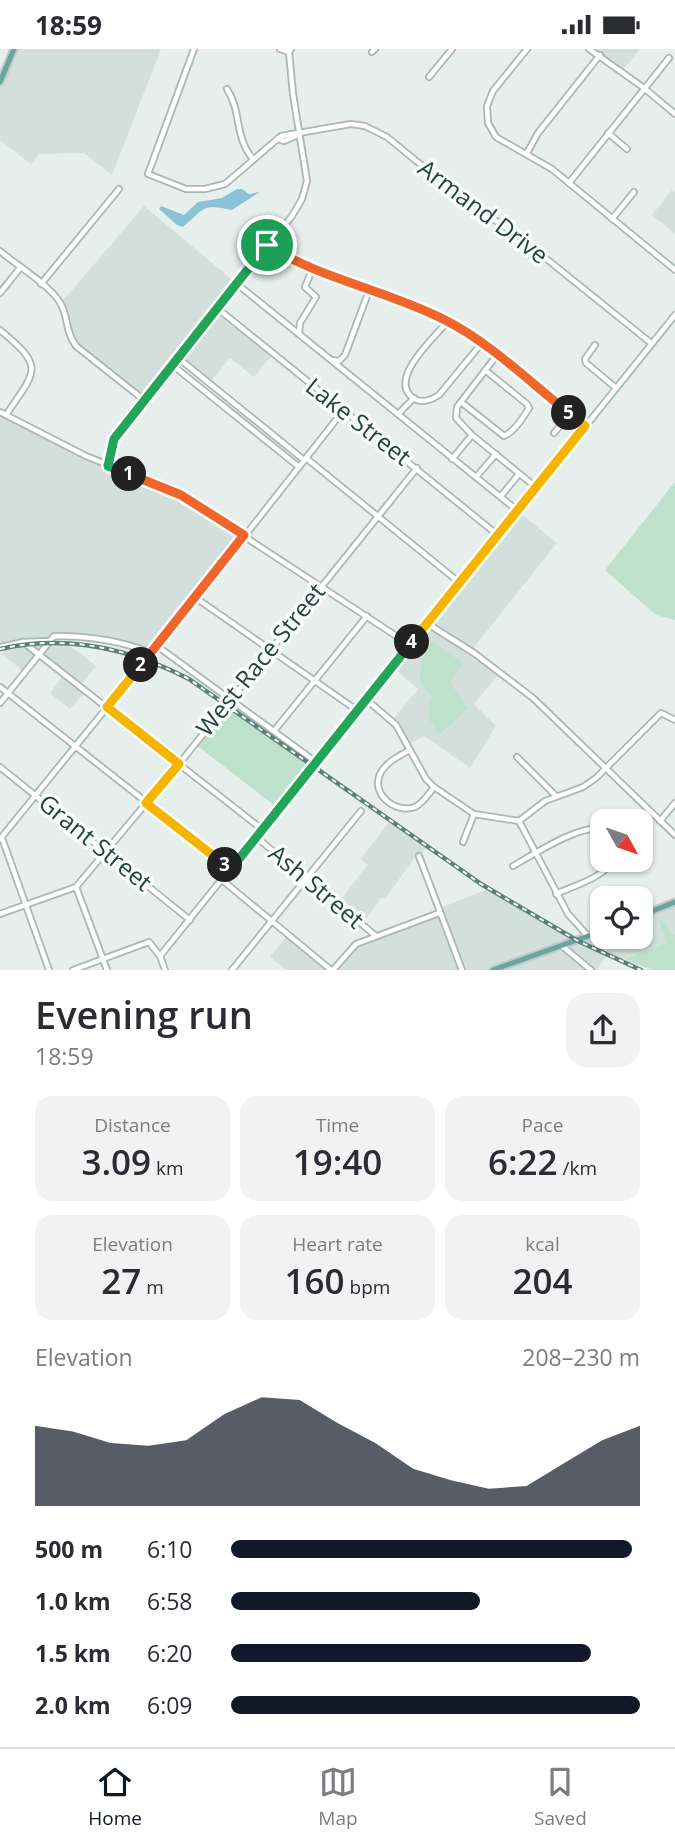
<!DOCTYPE html>
<html lang="en">
<head>
<meta charset="utf-8">
<style>
	:root { --surface:#fff; --page:#f2f2f3; --text:#2b2b33; --muted:#7c7c81; --line:#e1e1e2; --accent:#111827 }
	body { margin:0; font-family:"Open Sans",sans-serif; background:var(--page); color:var(--text); height:100vh; display:flex; flex-direction:column; font-size:26px; white-space:nowrap }
	* { box-sizing:border-box; margin:0 }
	p { font-size:23px; color:var(--muted) }
	.icon { flex:none; width:38px; height:38px; fill:none; stroke:currentColor; stroke-width:2; stroke-linecap:round; stroke-linejoin:round }
	.map { position:relative; height:921px; overflow:hidden }
	.side { display:flex; flex-direction:column; background:var(--surface); flex:1 }
	.side>* { flex:none }
	.needle { width:46px; rotate:130deg }
	.tools { position:absolute; left:590px; top:760px; display:grid; gap:14px }
	.tools a { display:grid; place-items:center; width:63px; height:63px; border-radius:14px; background:var(--surface); box-shadow:0 2px 5px #0004; font-size:35px }
	.pin { position:absolute; display:grid; place-items:center; width:60px; height:60px; color:#fff; margin:-30px; border:4px solid #fff; border-radius:50%; box-shadow:0 2px 7px #0007 }
	.km { position:absolute; width:35px; height:35px; margin:-18px; border-radius:50%; background:#222; color:#fff; font-size:19px; line-height:35px; text-align:center }
	.round { display:grid; place-items:center; flex:none; width:74px; height:74px; border-radius:21px; background:var(--page) }
	.head { display:flex; align-items:center; justify-content:space-between; height:119px; padding:0 35px }
	h1 { font-size:38px; font-weight:600; line-height:52px }
	.metrics { display:grid; grid-template-columns:repeat(3,1fr); gap:10px; height:119px; padding:7px 35px }
	.metrics div { display:grid; align-content:center; border-radius:18px; background:var(--page); text-align:center }
	.metrics b { font-size:35px; font-weight:600 }
	.metrics small { font-size:19px; font-weight:400 }
	.metrics p { font-size:19px }
	.chart { height:196px; padding:14px 35px }
	.chart p { display:flex; justify-content:space-between }
	.chart svg { width:100%; height:126px; margin-top:7px; fill:var(--accent); opacity:.7 }
	ul { padding:0 35px; list-style:none; font-size:23px }
	li { display:grid; grid-template-columns:112px 84px 1fr; align-items:center; height:52px }
	li i { height:18px; border-radius:9px; background:var(--accent) }
	.status { display:flex; justify-content:space-between; align-items:center; height:49px; padding:0 35px; background:var(--surface); direction:ltr }
	.status svg { height:19px; fill:currentColor }
	.tabs { display:flex; justify-content:space-around; align-items:center; height:98px; border-top:2px solid var(--line); background:var(--surface); font-size:19px; color:var(--muted) }
	.tabs a { display:grid; justify-items:center; gap:4px }
	.tabs .selected { color:var(--accent) }
	.map>svg:first-child { display:block }
	.built { fill:#d3dfdb }
	.green { fill:#bee1cb }
	.water { fill:#8bc3d6 }
	.lines { fill:none; stroke-linecap:round; stroke-linejoin:round }
	.minor-casing { stroke:#a8b8b4; stroke-width:8 }
	.major-casing { stroke:#c1cac9; stroke-width:9 }
	.minor { stroke:#fff; stroke-width:4.5 }
	.major { stroke:#68a79e; stroke-width:5 }
	.rail-casing { stroke:#5e7e79; stroke-width:4.5 }
	.rail { stroke:#f7fbf9; stroke-width:2; stroke-dasharray:5; stroke-linecap:butt }
	.split-1-casing { stroke:#fff; stroke-width:14 }
	.split-2-casing { stroke:#fff; stroke-width:14 }
	.split-3-casing { stroke:#fff; stroke-width:14 }
	.split-4-casing { stroke:#fff; stroke-width:14 }
	.split-5-casing { stroke:#fff; stroke-width:14 }
	.split-6-casing { stroke:#fff; stroke-width:14 }
	.split-1 { stroke:#22a559; stroke-width:9 }
	.split-2 { stroke:#f0652b; stroke-width:9 }
	.split-3 { stroke:#f5b400; stroke-width:9 }
	.split-4 { stroke:#22a559; stroke-width:9 }
	.split-5 { stroke:#f5b400; stroke-width:9 }
	.split-6 { stroke:#f0652b; stroke-width:9 }
	.labels { text-anchor:middle; stroke-width:7; stroke-linejoin:round; paint-order:stroke }
	.street-label { font-size:24px; fill:#23433e; stroke:#f7fbf9 }
</style>
</head>
<body>
<div class="status"><b>18:59</b><svg viewBox="0 0 49 12"><path d="M0 12V9h3v3zM5 12V6h3v6zM10 12V3h3v9zM15 12V0h3v12zM26 1h20v11H26zM47 4h2v5h-2z"/></svg></div>
<div class="map">
<svg width="675" height="921" viewBox="0 0 675 921">
	<rect width="100%" height="100%" fill="#e6efec"/>
	<g class="built">
		<polygon points="10,0 161,0 112,126 84,104 39,105 31,115 0,91 0,33 6,20"/>
		<polygon points="589,0 640,0 622,22"/>
		<polygon points="672,141 675,143 675,185 652,166"/>
		<polygon points="144,157 237,235 217,259 273,305 254,328 230,309 209,334 177,308 144,351 76,297 61,254"/>
		<polygon points="0,364 86,407 181,446 244,486 151,604 117,593 54,587 49,594 65,593 96,617 80,637 86,642 70,660 50,644 64,626 39,606 24,623 2,605 6,599 0,600"/>
		<polygon points="518,462 557,494 471,602 500,623 474,655 496,677 470,719 424,687 408,696 392,671 418,640 393,618"/>
		<polygon points="390,772 427,798 419,807 414,809 385,850 382,848 362,876 338,855 367,816 361,810"/>
		<polygon points="488,840 578,892 602,882 602,887 640,887 641,867 675,853 675,886 659,869 666,894 620,911 608,906 596,921 333,921 356,895 439,864 438,860"/>
		<polygon points="288,886 331,921 286,921 270,908"/>
	</g>
	<g class="green">
		<polygon points="675,433 675,571 656,566 605,521"/>
		<path d="M432,593l31,21 -13,20 18,25 -29,27 -11,-18 2,-15 4,-6c-22,-13 -14,-38 -2,-54z"/>
		<polygon points="231,650 316,713 279,760 195,695"/>
		<polygon points="658,868 675,886 675,921 652,921 624,910 666,894"/>
	</g>
	<path class="water" d="M237,140h5l7,5 11,-2 -28,18c-30,-6 -26,-3 -49,17l-6,-2 -18,-16 2,-3 23,9 14,-13 24,-4z"/>
	<g class="lines">
		<defs>
			<g id="minor">
				<polyline points="194,0 148,125 186,140 205,140 225,135 281,87 351,75 365,77 387,88 464,151 513,183 651,294"/>
				<polyline points="280,0 289,3"/>
				<polyline points="527,0 493,42 487,57 488,74 496,88 552,120 675,221"/>
				<polyline points="589,0 644,39 675,65"/>
				<polyline points="372,3 375,0"/>
				<polyline points="429,28 452,0"/>
				<path d="M227,40c15,23 7,48 26,70"/>
				<polyline points="608,84 627,100"/>
				<polyline points="278,90 284,92 298,86"/>
				<polyline points="527,104 538,84 600,6"/>
				<polyline points="569,134 669,9"/>
				<polyline points="612,170 634,143"/>
				<polyline points="267,196 287,209 412,256 448,272 497,306 585,377"/>
				<path d="M0,202c15,13 49,34 59,50 10,14 5,29 17,45l68,54"/>
				<polyline points="41,235 119,140"/>
				<polyline points="237,235 518,462"/>
				<polyline points="0,244 20,219"/>
				<polyline points="217,259 499,487"/>
				<path d="M448,272c-13,16 -61,58 -35,77 8,6 19,2 26,-3l42,-51"/>
				<path d="M0,281c46,38 36,40 6,85"/>
				<polyline points="299,285 300,274 316,248 305,238 313,218"/>
				<polyline points="595,296 585,310 586,314 616,339"/>
				<polyline points="497,306 457,358 456,369 472,386 537,439"/>
				<polyline points="177,308 304,411"/>
				<polyline points="332,311 339,312 345,306 370,239"/>
				<polyline points="171,315 299,418"/>
				<path d="M461,353l43,34c10,-4 19,-18 25,-28l-2,-4 -42,-34"/>
				<polyline points="0,363 86,407 181,446 410,596"/>
				<polyline points="398,365 414,349"/>
				<polyline points="554,384 570,365"/>
				<polyline points="306,409 460,534"/>
				<polyline points="452,410 472,386"/>
				<polyline points="109,417 114,390 292,167 302,150 307,132 293,45 289,3 291,0"/>
				<polyline points="476,428 496,405"/>
				<polyline points="501,447 519,425"/>
				<polyline points="196,549 358,662"/>
				<polyline points="428,575 474,604 533,649 675,786"/>
				<polyline points="23,593 263,781"/>
				<polyline points="157,597 316,713"/>
				<polyline points="0,598 23,593 50,592"/>
				<polyline points="0,638 230,819"/>
				<polyline points="367,651 396,676 426,730 434,738 474,765 519,772"/>
				<path d="M0,654l54,-67c34,0 66,4 97,17"/>
				<polyline points="274,682 367,567"/>
				<path d="M410,701c-11,6 -24,12 -30,24 -9,20 15,40 35,33 8,-4 14,-13 19,-20"/>
				<polyline points="517,708 556,747"/>
				<polyline points="0,718 190,871"/>
				<polyline points="519,772 545,752 583,738 596,729 661,664 675,671"/>
				<polyline points="519,772 568,865 588,887"/>
				<polyline points="660,772 675,754"/>
				<polyline points="256,788 376,887"/>
				<polyline points="2,789 49,921"/>
				<polyline points="0,790 196,549 343,362"/>
				<polyline points="463,793 474,765"/>
				<polyline points="419,807 462,921"/>
				<polyline points="622,810 638,815"/>
				<path d="M513,817c18,-10 70,-44 89,-36"/>
				<polyline points="222,831 331,921"/>
				<polyline points="76,838 107,921"/>
				<path d="M556,845c19,-9 48,-16 58,-35"/>
				<polyline points="0,865 76,838 179,715 417,419"/>
				<polyline points="562,897 591,921"/>
				<polyline points="160,907 675,266"/>
				<polyline points="73,921 149,893 160,907 165,921"/>
				<polyline points="232,921 361,762"/>
				<polyline points="333,921 356,895 439,864"/>
			</g>
			<g id="major">
				<polyline points="0,33 14,0"/>
				<polyline points="640,867 675,853"/>
				<polyline points="493,921 602,882"/>
			</g>
		</defs>
		<use href="#minor" class="minor-casing"/>
		<use href="#major" class="major-casing"/>
		<use href="#minor" class="minor"/>
		<use href="#major" class="major"/>
		<defs>
			<path id="rail" d="M0,600c66,-15 129,-1 189,30l292,205 97,57 63,29"/>
		</defs>
		<use href="#rail" class="rail-casing"/>
		<use href="#rail" class="rail"/>
	</g>
	<g class="lines">
		<defs>
			<polyline id="split-1" points="129,425 108,417 114,390 267,196"/>
			<polyline id="split-2" points="129,425 181,446 244,486 141,616"/>
			<polyline id="split-3" points="141,616 107,658 179,715 146,754 225,816"/>
			<polyline id="split-4" points="225,816 231,820 412,593"/>
			<polyline id="split-5" points="412,593 585,377 569,364"/>
			<path id="split-6" d="M267,196c51,33 122,46 178,75 44,22 86,63 124,93"/>
		</defs>
		<use href="#split-1" class="split-1-casing"/>
		<use href="#split-2" class="split-2-casing"/>
		<use href="#split-3" class="split-3-casing"/>
		<use href="#split-4" class="split-4-casing"/>
		<use href="#split-5" class="split-5-casing"/>
		<use href="#split-6" class="split-6-casing"/>
		<use href="#split-1" class="split-1"/>
		<use href="#split-2" class="split-2"/>
		<use href="#split-3" class="split-3"/>
		<use href="#split-4" class="split-4"/>
		<use href="#split-5" class="split-5"/>
		<use href="#split-6" class="split-6"/>
	</g>
	<g class="labels">
		<g class="street-label">
			<text transform="translate(483 163) rotate(37)" y="8">Armand Drive</text>
			<text transform="translate(358 373) rotate(38)" y="8">Lake Street</text>
			<text transform="translate(261 611) rotate(-51)" y="8">West Race Street</text>
			<text transform="translate(95 794) rotate(39)" y="8">Grant Street</text>
			<text transform="translate(316 838) rotate(40)" y="8">Ash Street</text>
		</g>
	</g>
</svg>
<div class="tools">
<a><svg class="needle" viewBox="-14 -14 28 28"><path d="M0-13l5 13h-10z" fill="#e53935"/><path d="M0 13l5-13h-10z" fill="#7c7c81"/></svg></a>
<a><svg class="icon" aria-label="locate" viewBox="0 0 24 24"><circle cx="12" cy="12" r="6"/><path d="M12 2v4M12 18v4M2 12h4M18 12h4"/></svg></a>
</div>
<div class="pin" style="left:267px;top:196px;background:#1e9e55"><svg class="icon" aria-label="arrive" viewBox="0 0 24 24"><path d="M6 21V4h12l-3 4 3 4H6"/></svg></div>
<b class="km" style="left:129px;top:425px">1</b>
<b class="km" style="left:141px;top:616px">2</b>
<b class="km" style="left:225px;top:816px">3</b>
<b class="km" style="left:412px;top:593px">4</b>
<b class="km" style="left:569px;top:364px">5</b>
</div>
<section class="side">
<div class="head"><div><h1>Evening run</h1><p>18:59</p></div><a class="round"><svg class="icon" aria-label="share" viewBox="0 0 24 24"><path d="M12 15V3M7 8l5-5 5 5M5 13v7h14v-7"/></svg></a></div>
<div class="metrics">
<div><p>Distance</p><b>3.09<small> km</small></b></div>
<div><p>Time</p><b>19:40</b></div>
<div><p>Pace</p><b>6:22<small> /km</small></b></div>
</div>
<div class="metrics">
<div><p>Elevation</p><b>27<small> m</small></b></div>
<div><p>Heart rate</p><b>160<small> bpm</small></b></div>
<div><p>kcal</p><b>204</b></div>
</div>
<div class="chart"><p><span>Elevation</span>208–230 m</p>
<svg viewBox="0 0 160 44" preserveAspectRatio="none"><path d="M0 44V16L10 18L20 22L30 23L40 21L50 12L60 6L70 7L80 15L90 22L100 31L110 35L120 38L130 37L140 29L150 21L160 16V44z"/></svg>
</div>
<ul>
<li><b>500 m</b>6:10<i style="width:98%"></i></li>
<li><b>1.0 km</b>6:58<i style="width:61%"></i></li>
<li><b>1.5 km</b>6:20<i style="width:88%"></i></li>
<li><b>2.0 km</b>6:09<i style="width:100%"></i></li>
</ul>
</section>
<nav class="tabs">
<a class="selected"><svg class="icon" aria-label="home" viewBox="0 0 24 24"><path d="M3 11l9-7 9 7M6 9v11h12V9"/></svg>Home</a>
<a><svg class="icon" aria-label="map" viewBox="0 0 24 24"><path d="M3 6l6-2 6 2 6-2v14l-6 2-6-2-6 2zM9 4v14M15 6v14"/></svg>Map</a>
<a><svg class="icon" aria-label="saved" viewBox="0 0 24 24"><path d="M7 4h10v16l-5-4-5 4z"/></svg>Saved</a>
</nav>
</body>
</html>
